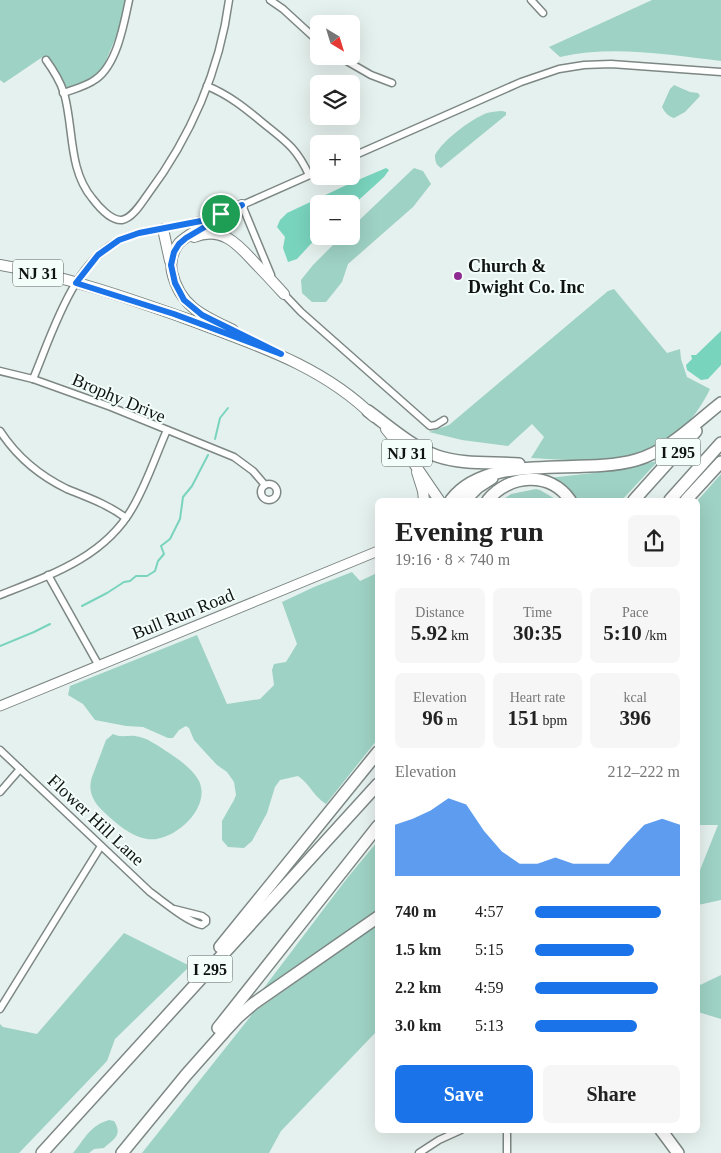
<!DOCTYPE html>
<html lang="en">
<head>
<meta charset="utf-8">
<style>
	:root { --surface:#fff; --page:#f6f6f6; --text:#222; --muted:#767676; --accent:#1a73e8 }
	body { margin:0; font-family:Georgia,serif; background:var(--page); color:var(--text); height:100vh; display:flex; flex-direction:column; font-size:19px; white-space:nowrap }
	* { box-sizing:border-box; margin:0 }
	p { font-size:16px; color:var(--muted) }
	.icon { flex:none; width:28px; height:28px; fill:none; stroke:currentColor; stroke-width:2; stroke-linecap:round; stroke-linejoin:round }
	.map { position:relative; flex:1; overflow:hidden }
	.side { position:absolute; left:375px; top:498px; width:325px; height:635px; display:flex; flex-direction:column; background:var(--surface); border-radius:8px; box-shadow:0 5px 20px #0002 }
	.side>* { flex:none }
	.needle { width:32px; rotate:142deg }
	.fabs { position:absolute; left:310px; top:15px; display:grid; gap:10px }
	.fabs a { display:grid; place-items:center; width:50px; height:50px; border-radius:8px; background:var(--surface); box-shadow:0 5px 20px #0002; font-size:25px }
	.pin { position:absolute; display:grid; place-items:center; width:42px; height:42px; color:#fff; margin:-21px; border:2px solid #fff; border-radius:50%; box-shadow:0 1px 5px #0007 }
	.round { display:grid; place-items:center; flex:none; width:52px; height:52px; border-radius:8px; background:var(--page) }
	.overview { display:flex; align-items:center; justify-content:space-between; height:85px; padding:0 20px }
	h1 { font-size:28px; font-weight:800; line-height:38px }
	.stats { display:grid; grid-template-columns:repeat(3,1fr); gap:8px; height:85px; padding:5px 20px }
	.stats div { display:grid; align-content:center; border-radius:8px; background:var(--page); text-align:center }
	.stats b { font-size:21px; font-weight:800 }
	.stats small { font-size:14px; font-weight:400 }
	.stats p { font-size:14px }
	.chart { height:140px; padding:10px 20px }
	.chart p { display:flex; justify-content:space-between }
	.chart svg { width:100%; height:90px; margin-top:5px; fill:var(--accent); opacity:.7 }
	.button { display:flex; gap:10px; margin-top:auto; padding:10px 20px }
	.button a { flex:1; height:58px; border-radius:8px; background:var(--accent); color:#fff; font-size:20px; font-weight:800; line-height:58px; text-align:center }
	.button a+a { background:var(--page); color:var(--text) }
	ul { padding:0 20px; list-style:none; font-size:16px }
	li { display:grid; grid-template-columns:80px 60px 1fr; align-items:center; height:38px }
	li i { height:12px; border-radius:6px; background:var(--accent) }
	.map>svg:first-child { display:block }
	.green { fill:#9ed2c4 }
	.water { fill:#79d4be }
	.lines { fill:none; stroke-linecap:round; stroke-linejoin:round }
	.stream { stroke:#79d4be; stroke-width:2 }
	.street-casing { stroke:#7d8784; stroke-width:9 }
	.secondary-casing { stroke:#7d8784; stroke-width:11 }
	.primary-casing { stroke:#7d8784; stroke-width:12 }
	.highway-casing { stroke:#7d8784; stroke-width:14 }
	.street { stroke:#fff; stroke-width:6 }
	.secondary { stroke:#fff; stroke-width:9 }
	.primary { stroke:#fff; stroke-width:10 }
	.highway { stroke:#fff; stroke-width:11 }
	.route-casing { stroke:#fff; stroke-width:10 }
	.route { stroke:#1a73e8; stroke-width:6 }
	.poi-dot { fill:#8e2a91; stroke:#f3fefb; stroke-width:2 }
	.labels { text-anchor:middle; stroke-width:4; stroke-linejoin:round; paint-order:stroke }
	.shield { fill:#f3fefb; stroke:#535a58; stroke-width:1 }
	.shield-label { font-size:16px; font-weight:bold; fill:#0f1312 }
	.poi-label { font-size:18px; font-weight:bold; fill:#0f1312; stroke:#f3fefb; text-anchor:start }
	.street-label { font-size:18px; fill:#0f1312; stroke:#f3fefb }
</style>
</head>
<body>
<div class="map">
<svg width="721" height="1153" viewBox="0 0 721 1153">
	<rect width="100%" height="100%" fill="#e5f1ee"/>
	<g class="green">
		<polygon points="0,0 130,0 129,6 99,77 67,90 44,56 4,83 0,80"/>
		<path d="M652,0h69v61c-54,-6 -108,-16 -161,-4l-11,-10z"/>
		<path d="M674,85l16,7 8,1 2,3 -15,16 -11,6c-6,-2 -9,-5 -12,-11l8,-18z"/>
		<path d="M502,111l4,1v3l-65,53c-5,-3 -6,-7 -6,-13 8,-15 36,-36 52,-42 4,-1 10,-2 15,-2z"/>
		<polygon points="414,168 423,171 431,184 413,207 348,264 342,282 326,302 312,302 302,293 301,280 313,265 342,236 351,236 351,228"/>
		<path d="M614,289l53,64 13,-4 1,10 6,18 23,12c-37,77 -104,74 -179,69l13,-21 -12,-13 -24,22 -46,-6 -33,-8 20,-7 159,-134z"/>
		<polygon points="658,461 622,500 575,500 549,478 593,473"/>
		<polygon points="721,474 721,900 698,905 698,875 718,825 698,825 698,500"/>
		<polygon points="536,489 540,490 557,500 502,500 511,494"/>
		<path d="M352,572l8,9 17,-8v167l-51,64c-12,-7 -16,-20 -28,-28l-18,4 -5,7 -8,26 -15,28 -8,7 -16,-1 -6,-7v-19l12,-21 2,-5 -2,-13 -7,-10 -10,-7 -13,-14 -10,-11 -5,-12 -3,-2 -7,4 -6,8h-5l-25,-11 -17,-1 -31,-6 -12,-16 -15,-9 2,-9 127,-51 30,69 33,-5 14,-14 -2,-15 2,-6 12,-2 11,-18 -15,-42 32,-15z"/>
		<path d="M113,734c8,4 14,1 22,2 11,1 22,9 31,15 11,7 27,18 33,30 13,27 -26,62 -52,58 -17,-3 -30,-15 -42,-26 -11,-10 -18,-21 -13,-36l14,-37z"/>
		<polygon points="377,842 377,912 257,997 348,877"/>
		<polygon points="377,925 377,1031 281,1131 269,1153 142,1153 254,1012"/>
		<polygon points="124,933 190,966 115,1039 107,1061 19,1153 0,1153 0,1024 3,1027 37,1034"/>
		<polygon points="721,975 721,1019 698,1012 698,986"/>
		<path d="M109,1120l5,1c9,14 0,18 -10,27l-10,1 -5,4h-16c12,-14 16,-27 36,-33z"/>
	</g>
	<g class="water">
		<polygon points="386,168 389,170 384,177 351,207 351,204 319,204 319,235 297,259 288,262 283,248 285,237 277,227 280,220 287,213 353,182 353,178 358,180"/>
		<polygon points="721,331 721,365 708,379 701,380 687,370 686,365 692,359 691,355 696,355"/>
	</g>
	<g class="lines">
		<g class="stream">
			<polyline points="215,439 220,418 228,408"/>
			<polyline points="82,606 107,593 124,582 130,581 136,576 147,576 155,571 158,561 164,554 161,546 170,539 180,519 183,497 192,486 208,455"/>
			<polyline points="0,646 34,632 50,624"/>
		</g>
		<defs>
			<g id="street">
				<polyline points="270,0 283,9 319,42"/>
				<polyline points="531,0 543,13"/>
				<polyline points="338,56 371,75 392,83"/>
				<path d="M46,60c8,11 14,21 18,33 10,35 4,76 28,105 6,8 19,23 30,22 11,-2 20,-18 26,-26 42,-56 72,-124 81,-194"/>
				<path d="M207,86c22,9 38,22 56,37 22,18 33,24 46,52"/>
				<path d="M63,93c12,-4 24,-7 33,-14 21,-15 28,-55 33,-79"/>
				<polyline points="351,157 521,82 559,69 584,65 611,64 721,72"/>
				<polyline points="242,205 271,275"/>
				<polyline points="240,206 319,171"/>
				<polyline points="282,292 301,312 430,426 436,425 444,420"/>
				<polyline points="0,371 33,379 111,407 234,457 253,471 265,485"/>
				<path d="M33,379c20,-47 41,-123 94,-142 11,-5 22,-6 33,-8 18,-3 36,-7 52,-12"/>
				<path d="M0,431c17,26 40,45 67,58 22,9 40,15 59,29"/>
				<circle cx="269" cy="492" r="8"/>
				<polyline points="48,575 99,666"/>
				<path d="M0,595c51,-20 105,-38 133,-88 14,-24 23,-52 34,-77"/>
				<path d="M0,750l150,142c14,10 36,29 52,33l4,-3v-3l-4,-3 -28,-7"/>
				<polyline points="0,792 20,769"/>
				<polyline points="0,1009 101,846"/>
				<polyline points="507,1130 507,1153"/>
				<polyline points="419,1153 439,1140 461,1130"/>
			</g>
			<polyline id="secondary" points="0,706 378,551"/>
			<g id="primary">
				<polyline points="163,229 170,261"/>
				<path d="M194,237c27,-11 43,6 60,25 10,10 20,21 30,32"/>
				<path d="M0,265c65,11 128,33 190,55 66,25 133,46 184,97"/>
				<path d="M233,330c-29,-14 -53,-23 -61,-58 -2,-10 1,-21 7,-29 11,-11 47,-29 63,-38"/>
				<polyline points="386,429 413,462 439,500"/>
				<polyline points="417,472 423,491 424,500"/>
			</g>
			<g id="highway">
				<path d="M368,411c22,16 44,36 69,45 26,9 56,6 82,8"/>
				<path d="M451,500c37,-49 130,-24 185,-40 34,-10 58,-36 85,-57"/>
				<polyline points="465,500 478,487 492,478"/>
				<path d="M488,500c21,-26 62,-29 82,0"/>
				<polyline points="634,500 696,431"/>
				<polyline points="670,500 721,443"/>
				<polyline points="686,500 721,462"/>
				<polyline points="220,947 378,752"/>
				<polyline points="218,1028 378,826"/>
				<polyline points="661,1130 678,1153"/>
				<polyline points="42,1153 378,784"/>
				<polyline points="122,1153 186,1075 225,1031 238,1017 253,1004 378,917"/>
			</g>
		</defs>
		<use href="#street" class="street-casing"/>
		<use href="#secondary" class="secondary-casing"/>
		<use href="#primary" class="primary-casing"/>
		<use href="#highway" class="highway-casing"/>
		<use href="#street" class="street"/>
		<use href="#secondary" class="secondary"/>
		<use href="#primary" class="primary"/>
		<use href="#highway" class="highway"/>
	</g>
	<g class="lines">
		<defs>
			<polygon id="route" points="242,205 186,238 179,244 174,252 171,265 175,283 184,300 202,315 281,354 174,314 76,283 98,255 119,240 139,233 201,221"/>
		</defs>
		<use href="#route" class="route-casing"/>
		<use href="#route" class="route"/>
	</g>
	<circle class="poi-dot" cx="458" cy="276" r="5"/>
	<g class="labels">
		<g class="shield">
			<rect x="13" y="259.5" width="50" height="27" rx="4"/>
			<rect x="655.5" y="438.5" width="45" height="27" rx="4"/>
			<rect x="382" y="439.5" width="50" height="27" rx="4"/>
			<rect x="187.5" y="955.5" width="45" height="27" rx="4"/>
		</g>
		<g class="shield-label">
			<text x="38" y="279">NJ 31</text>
			<text x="678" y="458">I 295</text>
			<text x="407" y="459">NJ 31</text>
			<text x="210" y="975">I 295</text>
		</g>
		<g class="poi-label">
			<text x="468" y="272">Church &amp;<tspan x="468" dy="21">Dwight Co. Inc</tspan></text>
		</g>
		<g class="street-label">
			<text transform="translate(119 398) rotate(23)" y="6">Brophy Drive</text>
			<text transform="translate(183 614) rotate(-22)" y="6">Bull Run Road</text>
			<text transform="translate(96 820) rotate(43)" y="6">Flower Hill Lane</text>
		</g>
	</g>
</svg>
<div class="fabs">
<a><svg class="needle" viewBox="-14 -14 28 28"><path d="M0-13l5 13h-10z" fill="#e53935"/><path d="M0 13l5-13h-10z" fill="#767676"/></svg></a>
<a><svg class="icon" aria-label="layers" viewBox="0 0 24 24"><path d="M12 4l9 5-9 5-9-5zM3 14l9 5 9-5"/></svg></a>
<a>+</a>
<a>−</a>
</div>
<div class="pin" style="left:221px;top:214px;background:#1e9e55"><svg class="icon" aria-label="arrive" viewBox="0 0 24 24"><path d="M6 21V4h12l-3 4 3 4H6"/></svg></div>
<section class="side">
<div class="overview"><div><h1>Evening run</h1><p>19:16 · 8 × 740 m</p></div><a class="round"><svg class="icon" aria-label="share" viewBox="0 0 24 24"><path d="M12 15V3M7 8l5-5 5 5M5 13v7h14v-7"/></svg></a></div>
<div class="stats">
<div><p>Distance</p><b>5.92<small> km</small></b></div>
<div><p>Time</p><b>30:35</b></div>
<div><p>Pace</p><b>5:10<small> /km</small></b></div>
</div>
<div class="stats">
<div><p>Elevation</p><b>96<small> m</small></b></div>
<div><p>Heart rate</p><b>151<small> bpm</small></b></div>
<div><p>kcal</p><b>396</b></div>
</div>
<div class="chart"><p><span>Elevation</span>212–222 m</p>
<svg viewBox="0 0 160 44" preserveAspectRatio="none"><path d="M0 44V19L10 16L20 12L30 6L40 9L50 22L60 32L70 38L80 38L90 35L100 38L110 38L120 38L130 28L140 19L150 16L160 19V44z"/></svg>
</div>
<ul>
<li><b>740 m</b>4:57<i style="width:87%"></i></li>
<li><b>1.5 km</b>5:15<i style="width:68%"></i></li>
<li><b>2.2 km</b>4:59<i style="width:85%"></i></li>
<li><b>3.0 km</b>5:13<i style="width:70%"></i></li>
</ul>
<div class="button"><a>Save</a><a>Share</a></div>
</section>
</div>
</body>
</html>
